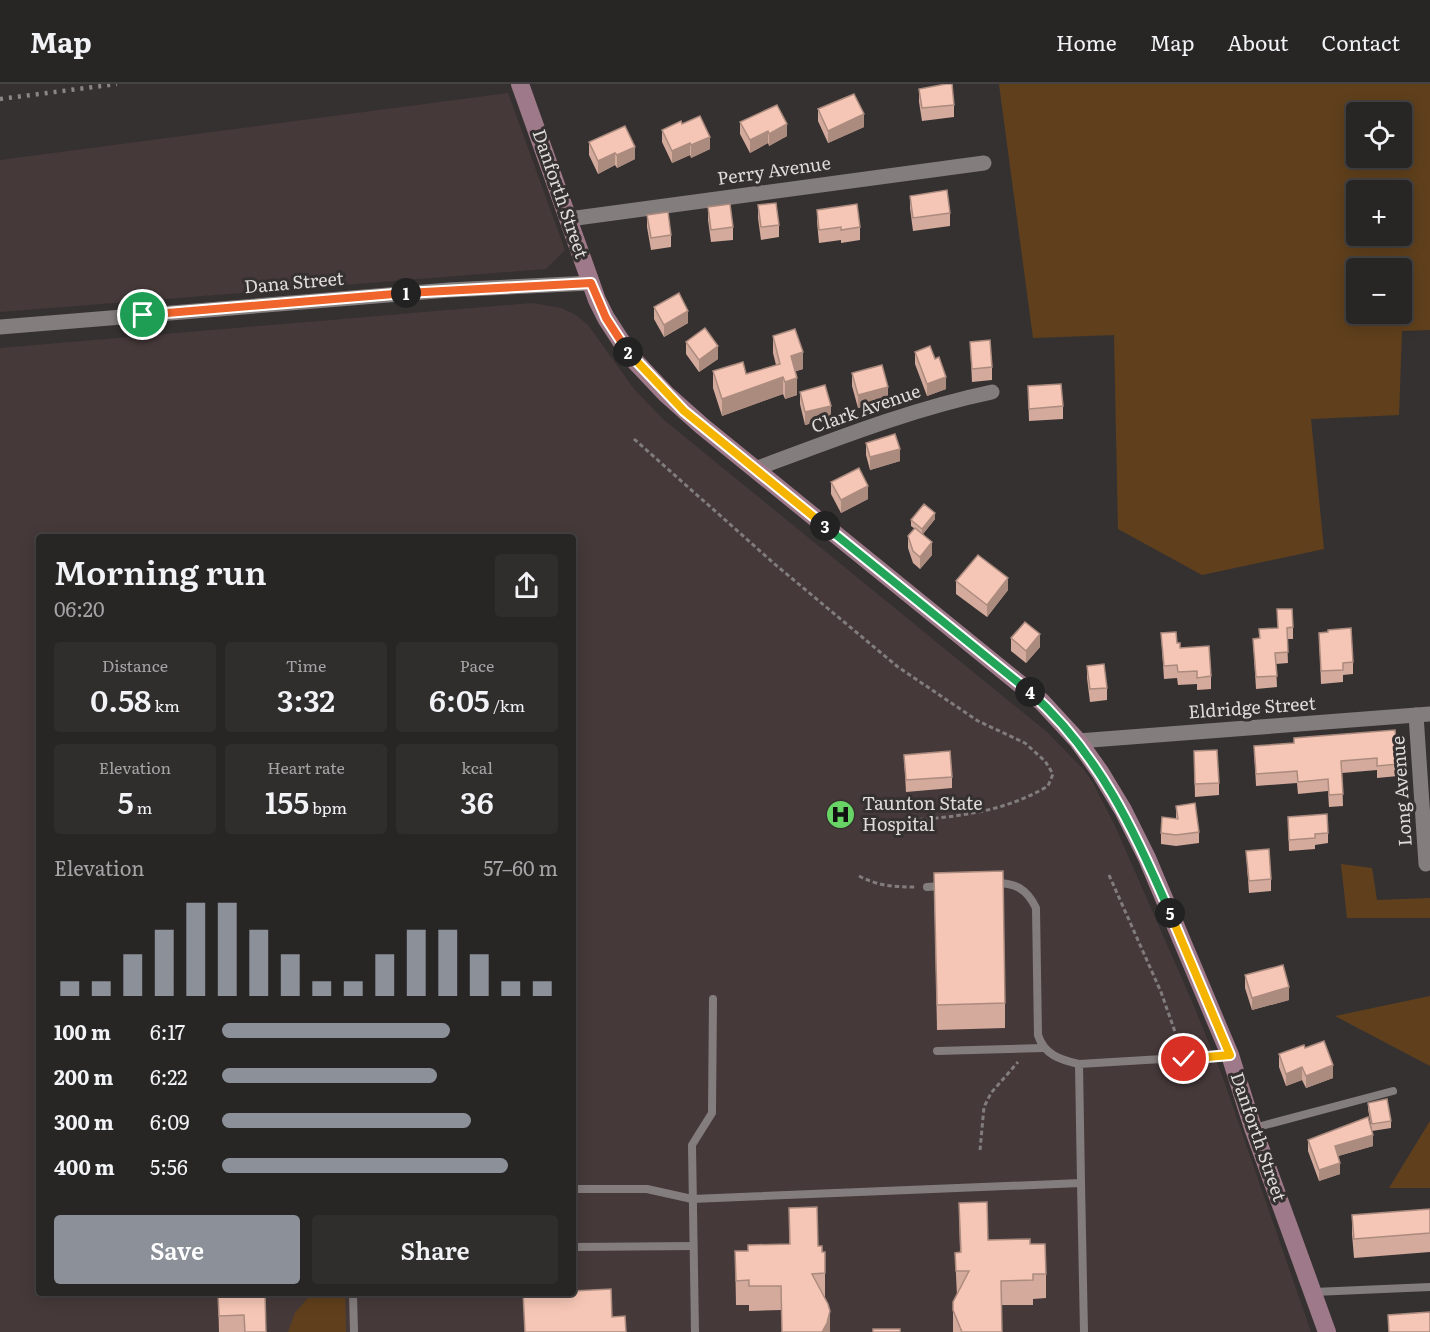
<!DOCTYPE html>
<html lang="en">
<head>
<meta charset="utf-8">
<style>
	:root { --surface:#282525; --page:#302d2d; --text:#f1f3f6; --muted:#a5a5a7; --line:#444242; --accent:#8c9099 }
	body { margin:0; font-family:Literata,serif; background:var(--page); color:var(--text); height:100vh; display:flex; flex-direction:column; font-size:22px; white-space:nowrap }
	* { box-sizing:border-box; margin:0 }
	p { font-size:20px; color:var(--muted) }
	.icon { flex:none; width:33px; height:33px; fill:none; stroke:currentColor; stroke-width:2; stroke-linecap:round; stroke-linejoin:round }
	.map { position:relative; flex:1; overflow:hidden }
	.details { position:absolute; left:36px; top:450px; width:540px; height:762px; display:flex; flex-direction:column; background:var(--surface); border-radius:6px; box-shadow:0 3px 15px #0003,0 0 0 2px var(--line) }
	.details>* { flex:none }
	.controls { position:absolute; left:1346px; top:18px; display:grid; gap:12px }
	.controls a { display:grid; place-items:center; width:66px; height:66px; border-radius:6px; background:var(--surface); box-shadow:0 3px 15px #0003,0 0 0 2px var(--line); font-size:30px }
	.pin { position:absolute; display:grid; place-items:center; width:51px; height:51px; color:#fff; margin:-26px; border:3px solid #fff; border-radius:50%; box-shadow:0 2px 6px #0007 }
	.km { position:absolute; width:30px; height:30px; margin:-15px; border-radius:50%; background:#222; color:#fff; font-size:16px; line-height:30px; text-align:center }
	.round { display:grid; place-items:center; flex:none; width:63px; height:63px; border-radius:6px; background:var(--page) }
	.overview { display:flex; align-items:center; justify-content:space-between; height:102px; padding:0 18px }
	h1 { font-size:33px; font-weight:600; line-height:45px }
	.stats { display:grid; grid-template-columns:repeat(3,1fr); gap:9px; height:102px; padding:6px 18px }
	.stats div { display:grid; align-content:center; border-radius:6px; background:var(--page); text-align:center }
	.stats b { font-size:30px; font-weight:600 }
	.stats small { font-size:16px; font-weight:400 }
	.stats p { font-size:16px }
	.chart { height:168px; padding:12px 18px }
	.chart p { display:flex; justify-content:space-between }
	.chart svg { width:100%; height:108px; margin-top:6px; stroke:var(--accent); stroke-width:6 }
	.action { display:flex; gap:12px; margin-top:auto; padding:12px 18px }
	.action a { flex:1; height:69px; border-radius:6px; background:var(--accent); color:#fff; font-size:24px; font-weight:600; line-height:69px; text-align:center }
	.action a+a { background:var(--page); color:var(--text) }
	ul { padding:0 18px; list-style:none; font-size:20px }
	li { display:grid; grid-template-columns:96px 72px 1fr; align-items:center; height:45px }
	li i { height:15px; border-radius:8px; background:var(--accent) }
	header { display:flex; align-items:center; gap:36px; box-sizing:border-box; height:84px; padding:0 30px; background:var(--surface); border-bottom:2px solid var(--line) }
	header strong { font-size:28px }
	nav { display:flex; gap:33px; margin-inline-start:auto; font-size:21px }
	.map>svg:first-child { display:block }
	.built { fill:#46393a; fill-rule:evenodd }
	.green { fill:#60401c; fill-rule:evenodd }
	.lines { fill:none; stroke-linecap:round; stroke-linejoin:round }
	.path { stroke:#817d7d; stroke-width:3; stroke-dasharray:4.5 3; stroke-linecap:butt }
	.lane { stroke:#847d7d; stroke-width:8 }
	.street { stroke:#847d7d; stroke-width:15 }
	.secondary { stroke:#9e7989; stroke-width:18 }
	.rail { stroke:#8a8686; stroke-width:4.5; stroke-dasharray:3 6; stroke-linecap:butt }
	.wall { fill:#d3aa9c }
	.shaded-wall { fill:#ac8b7f }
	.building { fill:#f5c6b5; stroke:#ac8b7f; stroke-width:1.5 }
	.split-1-casing { stroke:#fff; stroke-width:12 }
	.split-2-casing { stroke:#fff; stroke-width:12 }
	.split-3-casing { stroke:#fff; stroke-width:12 }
	.split-4-casing { stroke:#fff; stroke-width:12 }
	.split-5-casing { stroke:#fff; stroke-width:12 }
	.split-6-casing { stroke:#fff; stroke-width:12 }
	.split-1 { stroke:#f0652b; stroke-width:8 }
	.split-2 { stroke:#f0652b; stroke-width:8 }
	.split-3 { stroke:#f5b400; stroke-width:8 }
	.split-4 { stroke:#22a559; stroke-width:8 }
	.split-5 { stroke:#22a559; stroke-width:8 }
	.split-6 { stroke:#f5b400; stroke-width:8 }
	.labels { text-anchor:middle; stroke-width:6; stroke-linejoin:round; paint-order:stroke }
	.street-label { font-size:18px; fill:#dfdbdb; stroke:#363131 }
	.poi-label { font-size:18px; fill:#dfdbdb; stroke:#363131; text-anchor:start }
</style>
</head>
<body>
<header>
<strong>Map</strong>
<nav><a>Home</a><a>Map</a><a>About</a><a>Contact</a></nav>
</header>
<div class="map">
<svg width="1430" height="1248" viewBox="0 0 1430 1248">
	<rect width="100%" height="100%" fill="#363131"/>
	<g class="built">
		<polygon points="508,9 565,166 546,185 0,228 0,76"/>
		<path d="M532,219l29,5 15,7 12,10 46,64 30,31 383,312 37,38 9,13 22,43 78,178 29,71 89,257h-1311v-984zM39,453h534v756h-534z"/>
	</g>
	<g class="green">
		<path d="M999,0h431v246l-28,1 -3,84 -88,4 13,130 -122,26 -84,-46 -4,-194 -81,3zM1401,28v46h-45v-46zM1356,106h45v46h-45zM1401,184v46h-45v-46z"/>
		<polygon points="1341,780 1372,784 1377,816 1430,814 1430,834 1347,834"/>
		<polygon points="1430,912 1430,982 1335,932"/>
		<polygon points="1430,1037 1430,1104 1389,1104"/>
		<polygon points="312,1209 345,1209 346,1248 288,1248 295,1229"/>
	</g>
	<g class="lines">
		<g class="path">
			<path d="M634,355l143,127 121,101 80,54 47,22 20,18 8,13 -5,12c-50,30 -106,32 -163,36"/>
			<polyline points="1109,791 1161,908 1180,962"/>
			<path d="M859,792c19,10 35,11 57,11"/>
			<polyline points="980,1066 984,1023 991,1009 1018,978"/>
		</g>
		<g class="lane">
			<path d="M993,799c22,-1 34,6 43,25l2,127c6,20 23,25 41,29"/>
			<polyline points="927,803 942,802"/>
			<polyline points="937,967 1044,964"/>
			<polyline points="1254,1044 1393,1007"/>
			<polyline points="1081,1099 1084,1248"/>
			<polyline points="573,1105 647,1105 692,1115 1081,1099 1079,980 1229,971"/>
			<polyline points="573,1163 693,1162"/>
			<polyline points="1314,1208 1430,1203"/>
			<polyline points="353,1209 354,1248"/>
			<polyline points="695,1248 692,1061 712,1029 713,915"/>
		</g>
		<g class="street">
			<polyline points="569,135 984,79"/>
			<polyline points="0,243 449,206 591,199"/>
			<path d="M755,385c78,-29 156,-60 237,-77"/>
			<polyline points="1416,631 1426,780"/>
			<polyline points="1078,657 1430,630"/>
		</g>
		<polyline class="secondary" points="520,0 597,216 606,234 632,274 666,310 702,342 1042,618 1078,657 1100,688 1123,726 1147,774 1230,971 1253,1044 1327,1248"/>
		<polyline class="rail" points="0,15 117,0"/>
	</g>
	<g class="wall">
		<polygon points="919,5 954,21 954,33 922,37 919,18"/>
		<polygon points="818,25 864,43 828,59 818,37"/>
		<polygon points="740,38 787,52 769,62 768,59 750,69 740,50"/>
		<polygon points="682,40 710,65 691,74 690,71 672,79 662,58 662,46"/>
		<polygon points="589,58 635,75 617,84 615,81 598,90 589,71"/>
		<polygon points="910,112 950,129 950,142 913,147 910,124"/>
		<polygon points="758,121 779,141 779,153 761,156 758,134"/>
		<polygon points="708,123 733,143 733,156 711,158 708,136"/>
		<polygon points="817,126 860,143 860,156 841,159 841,156 819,159 817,138"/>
		<polygon points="647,131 671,151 671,163 651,166 647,143"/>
		<polygon points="654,223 688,239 664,253 654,235"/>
		<polygon points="773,252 803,285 796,287 797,311 785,315 783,310 722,332 713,304 713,287 746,290 776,281 773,269"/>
		<polygon points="686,258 718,275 699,288 686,270"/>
		<polygon points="970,258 992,283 992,296 972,298"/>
		<polygon points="915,268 946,305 927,312 915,280"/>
		<polygon points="852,289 888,316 858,324 852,302"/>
		<polygon points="1028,302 1063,322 1063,335 1029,337"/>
		<polygon points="800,308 831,334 805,341 800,320"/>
		<polygon points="866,359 900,377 870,386 866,371"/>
		<polygon points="831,398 868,415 841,429 831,410"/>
		<polygon points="935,435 923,450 932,471 920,485 913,479 908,464 908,452 915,445 911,442 911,436"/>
		<polygon points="956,497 1008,506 987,533 956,510"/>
		<polygon points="1277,525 1293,543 1293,555 1287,555 1288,579 1276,580 1277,603 1256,605 1253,555 1259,554 1259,545 1278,544"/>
		<polygon points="1161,549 1177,559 1180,564 1211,592 1211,605 1197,606 1197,600 1178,601 1177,594 1164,595"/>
		<polygon points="1319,549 1353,578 1353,590 1343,591 1343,598 1321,600"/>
		<polygon points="1011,554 1040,563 1026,579 1011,567"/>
		<polygon points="1087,582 1107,604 1107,616 1090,618 1087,594"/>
		<polygon points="1395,646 1398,692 1377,694 1377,686 1342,689 1343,722 1329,723 1328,707 1298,710 1297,699 1256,702 1254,662 1294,659"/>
		<polygon points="1194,667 1219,699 1219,711 1195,713"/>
		<polygon points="904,671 952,693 952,704 906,708"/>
		<polygon points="1176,722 1199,748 1199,759 1176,762 1161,760 1161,749 1176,735"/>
		<polygon points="1288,733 1328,749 1328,759 1315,761 1315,765 1289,767"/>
		<polygon points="1246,767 1271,795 1271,807 1249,809"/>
		<polygon points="934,789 1005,919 1005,944 937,946"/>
		<polygon points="1245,891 1289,916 1252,926 1245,904"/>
		<polygon points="1305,964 1333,994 1306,1004 1302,996 1286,1002 1279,983 1279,970"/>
		<polygon points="1368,1019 1391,1037 1391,1044 1372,1047 1368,1025"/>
		<polygon points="1308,1056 1373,1062 1338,1072 1340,1090 1319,1097 1308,1067"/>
		<polygon points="959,1119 988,1156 1030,1160 1046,1190 1046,1214 1033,1215 1033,1221 1001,1221 1002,1248 953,1248 953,1226 957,1212 955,1169 960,1168"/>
		<polygon points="789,1124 818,1162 822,1168 825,1168 825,1214 830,1248 781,1226 749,1227 749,1221 736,1221 735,1167 748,1167 789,1160"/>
		<polygon points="1430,1125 1430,1168 1354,1174 1352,1150 1352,1131"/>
		<polygon points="218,1211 266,1248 219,1248"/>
	</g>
	<g class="shaded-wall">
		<polygon points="864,30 864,43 828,59 828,47"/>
		<polygon points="787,40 787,52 769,62 769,50"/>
		<polygon points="768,47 768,59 750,69 750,56"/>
		<polygon points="710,53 710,65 691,74 691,61"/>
		<polygon points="690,59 690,71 672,79 672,67"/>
		<polygon points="635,63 635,75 617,84 617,71"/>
		<polygon points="615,69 615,81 598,90 598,77"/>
		<polygon points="688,227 688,239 664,253 664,241"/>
		<polygon points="718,262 718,275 699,288 699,276"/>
		<polygon points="803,268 803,285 791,289 791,272"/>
		<polygon points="783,293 783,310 722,332 722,315"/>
		<polygon points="946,293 946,305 927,312 927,300"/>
		<polygon points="797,294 797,311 785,315 785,298"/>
		<polygon points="888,303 888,316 858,324 858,311"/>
		<polygon points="831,322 831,334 805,341 805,328"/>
		<polygon points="900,365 900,377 870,386 870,373"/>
		<polygon points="868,402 868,415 841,429 841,416"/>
		<polygon points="935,429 935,435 922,451 922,445"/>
		<polygon points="932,458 932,471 920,485 920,473"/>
		<polygon points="1008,494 1008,506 987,533 987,521"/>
		<polygon points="1040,550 1040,563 1026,579 1026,567"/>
		<polygon points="1289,903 1289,916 1252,926 1252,914"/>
		<polygon points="1333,981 1333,994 1306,1004 1306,992"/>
		<polygon points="1302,983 1302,996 1286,1002 1286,990"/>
		<polygon points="1373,1051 1373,1062 1335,1073 1335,1062"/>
		<polygon points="1340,1079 1340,1090 1319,1097 1319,1086"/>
		<polygon points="830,1227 830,1248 822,1248"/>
	</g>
	<g class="building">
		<polygon points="946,0 952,0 954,21 922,24 919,5"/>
		<polygon points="854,10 864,30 828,47 818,25"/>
		<polygon points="777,21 787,40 769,50 768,47 750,56 740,38"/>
		<polygon points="700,32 710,53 691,61 690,59 672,67 662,46 681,37 682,40"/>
		<polygon points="625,42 635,63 617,71 615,69 598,77 589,58"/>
		<polygon points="947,106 950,129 913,134 910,112"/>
		<polygon points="776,119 779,141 761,143 758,121"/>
		<polygon points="730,120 733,143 711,146 708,123"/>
		<polygon points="857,120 860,143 841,146 841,143 819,146 817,126"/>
		<polygon points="668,128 671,151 651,154 647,131"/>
		<polygon points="679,209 688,227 664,241 654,223"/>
		<polygon points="705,244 718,262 699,276 686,258"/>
		<polygon points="795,245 803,268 791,272 797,294 785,298 783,293 722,315 713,287 743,278 746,290 780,280 773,252"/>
		<polygon points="990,256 992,283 972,285 970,258"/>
		<polygon points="930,262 935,275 939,273 946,293 927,300 915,268"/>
		<polygon points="882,281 888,303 858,311 852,289"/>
		<polygon points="1061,300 1063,322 1029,325 1028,302"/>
		<polygon points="825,301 831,322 805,328 800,308"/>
		<polygon points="895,350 900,365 870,373 866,359"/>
		<polygon points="859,384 868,402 841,416 831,398"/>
		<polygon points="924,420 935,429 922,445 911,436"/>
		<polygon points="915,444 932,458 920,473 913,467 908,452"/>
		<polygon points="978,471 1008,494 987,521 956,497"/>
		<polygon points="1277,525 1292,525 1293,543 1287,544 1288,568 1275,569 1277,592 1256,593 1253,555 1260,554 1259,545 1278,544"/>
		<polygon points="1025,538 1040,550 1026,567 1011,554"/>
		<polygon points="1351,544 1353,578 1343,579 1343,586 1321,587 1319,549 1328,548 1328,546"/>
		<polygon points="1176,548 1177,559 1180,559 1180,564 1209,562 1211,592 1197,594 1197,587 1178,588 1177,581 1164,582 1161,549"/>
		<polygon points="1104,580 1107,604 1090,605 1087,582"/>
		<polygon points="1395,646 1398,680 1377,682 1377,674 1341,677 1343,710 1329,711 1328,695 1298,698 1297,687 1256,690 1254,662 1294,659 1294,654"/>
		<polygon points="1217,666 1219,699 1195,700 1194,667"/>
		<polygon points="950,667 952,693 906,696 904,671"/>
		<polygon points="1195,719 1199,748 1176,751 1161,749 1162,733 1178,735 1176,722"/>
		<polygon points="1327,730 1328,749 1315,750 1315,754 1289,756 1288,733"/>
		<polygon points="1269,765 1271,795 1249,797 1246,767"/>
		<polygon points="1003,787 1005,919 937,921 934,789"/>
		<polygon points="1283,881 1289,903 1252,914 1245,891"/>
		<polygon points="1324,957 1333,981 1306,992 1302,983 1286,990 1279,970 1304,961 1305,964"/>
		<polygon points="1387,1015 1391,1037 1372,1040 1368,1019"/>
		<polygon points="1368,1033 1373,1051 1335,1062 1340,1079 1319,1086 1308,1056"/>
		<polygon points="987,1118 988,1156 1030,1155 1030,1160 1045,1160 1046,1190 1033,1190 1033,1196 1001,1197 1002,1248 962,1248 953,1226 953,1218 969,1187 956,1187 955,1169 961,1168 959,1119"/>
		<polygon points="817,1123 818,1162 822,1162 822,1168 825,1168 825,1189 812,1190 828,1220 830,1227 827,1239 822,1248 782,1248 781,1202 749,1202 749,1196 736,1197 735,1167 748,1167 748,1161 790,1160 789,1124"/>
		<polygon points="1430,1125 1430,1149 1354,1155 1352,1131"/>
		<polygon points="611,1205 612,1233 625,1232 626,1248 525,1248 523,1209 573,1209 573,1207"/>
		<polygon points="265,1210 266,1248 245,1248 244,1231 219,1232 218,1211"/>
		<polygon points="1430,1228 1430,1248 1389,1248 1388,1231"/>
		<rect x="873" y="1245" width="27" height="3"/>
	</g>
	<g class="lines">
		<defs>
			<polyline id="split-1" points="143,231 406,209"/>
			<polyline id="split-2" points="406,209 591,199 606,234 628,268"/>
			<polyline id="split-3" points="628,268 684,327 825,442"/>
			<polyline id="split-4" points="825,442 1030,608"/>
			<path id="split-5" d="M1030,608c68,60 105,139 140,221"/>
			<polyline id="split-6" points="1170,829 1230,971 1184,975"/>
		</defs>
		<use href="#split-1" class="split-1-casing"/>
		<use href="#split-2" class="split-2-casing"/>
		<use href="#split-3" class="split-3-casing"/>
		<use href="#split-4" class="split-4-casing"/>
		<use href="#split-5" class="split-5-casing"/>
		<use href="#split-6" class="split-6-casing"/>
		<use href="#split-1" class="split-1"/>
		<use href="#split-2" class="split-2"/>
		<use href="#split-3" class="split-3"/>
		<use href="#split-4" class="split-4"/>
		<use href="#split-5" class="split-5"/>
		<use href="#split-6" class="split-6"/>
	</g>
	<defs>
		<symbol id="hospital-disc" viewBox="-11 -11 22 22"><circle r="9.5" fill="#68d465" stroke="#363131"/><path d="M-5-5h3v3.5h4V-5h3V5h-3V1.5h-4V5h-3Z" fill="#111"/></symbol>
	</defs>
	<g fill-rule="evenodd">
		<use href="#hospital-disc" x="824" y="714" width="33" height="33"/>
	</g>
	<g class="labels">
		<g class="street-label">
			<text transform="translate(774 87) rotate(-8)" y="6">Perry Avenue</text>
			<text transform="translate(560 110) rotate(71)" y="6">Danforth Street</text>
			<text transform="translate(294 199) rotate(-5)" y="6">Dana Street</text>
			<text transform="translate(866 325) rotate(-19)" y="6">Clark Avenue</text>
			<text transform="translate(1252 624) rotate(-4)" y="6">Eldridge Street</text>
			<text transform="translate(1402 707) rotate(-94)" y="6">Long Avenue</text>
			<text transform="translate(1258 1053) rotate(71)" y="6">Danforth Street</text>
		</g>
		<g class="poi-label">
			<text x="862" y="726">Taunton State<tspan x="862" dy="21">Hospital</tspan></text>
		</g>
	</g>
</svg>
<div class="controls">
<a><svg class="icon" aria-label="locate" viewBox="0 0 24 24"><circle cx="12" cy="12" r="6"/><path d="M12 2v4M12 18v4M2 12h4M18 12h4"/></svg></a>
<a>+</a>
<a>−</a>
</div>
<div class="pin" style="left:143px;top:231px;background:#1e9e55"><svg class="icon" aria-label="arrive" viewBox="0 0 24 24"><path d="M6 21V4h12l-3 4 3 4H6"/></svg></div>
<div class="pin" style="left:1184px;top:975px;background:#d93025"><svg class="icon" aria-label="check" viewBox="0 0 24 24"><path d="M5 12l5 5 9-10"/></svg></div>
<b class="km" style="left:406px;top:209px">1</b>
<b class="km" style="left:628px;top:268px">2</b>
<b class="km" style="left:825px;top:442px">3</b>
<b class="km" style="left:1030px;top:608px">4</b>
<b class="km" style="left:1170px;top:829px">5</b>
<section class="details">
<div class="overview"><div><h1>Morning run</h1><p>06:20</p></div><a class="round"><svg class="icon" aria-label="share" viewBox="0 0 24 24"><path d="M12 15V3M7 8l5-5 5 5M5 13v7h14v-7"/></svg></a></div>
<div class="stats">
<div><p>Distance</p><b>0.58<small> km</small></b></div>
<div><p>Time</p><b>3:32</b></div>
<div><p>Pace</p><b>6:05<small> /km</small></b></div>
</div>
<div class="stats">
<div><p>Elevation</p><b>5<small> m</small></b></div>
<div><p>Heart rate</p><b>155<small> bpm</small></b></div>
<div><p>kcal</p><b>36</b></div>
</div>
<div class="chart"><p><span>Elevation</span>57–60 m</p>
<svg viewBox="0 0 160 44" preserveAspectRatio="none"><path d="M5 44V38M15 44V38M25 44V27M35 44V17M45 44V6M55 44V6M65 44V17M75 44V27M85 44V38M95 44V38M105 44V27M115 44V17M125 44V17M135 44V27M145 44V38M155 44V38"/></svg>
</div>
<ul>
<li><b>100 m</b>6:17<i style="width:68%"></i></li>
<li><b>200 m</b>6:22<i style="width:64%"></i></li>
<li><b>300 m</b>6:09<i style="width:74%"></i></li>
<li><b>400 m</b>5:56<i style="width:85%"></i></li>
</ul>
<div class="action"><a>Save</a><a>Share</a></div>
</section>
</div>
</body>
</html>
